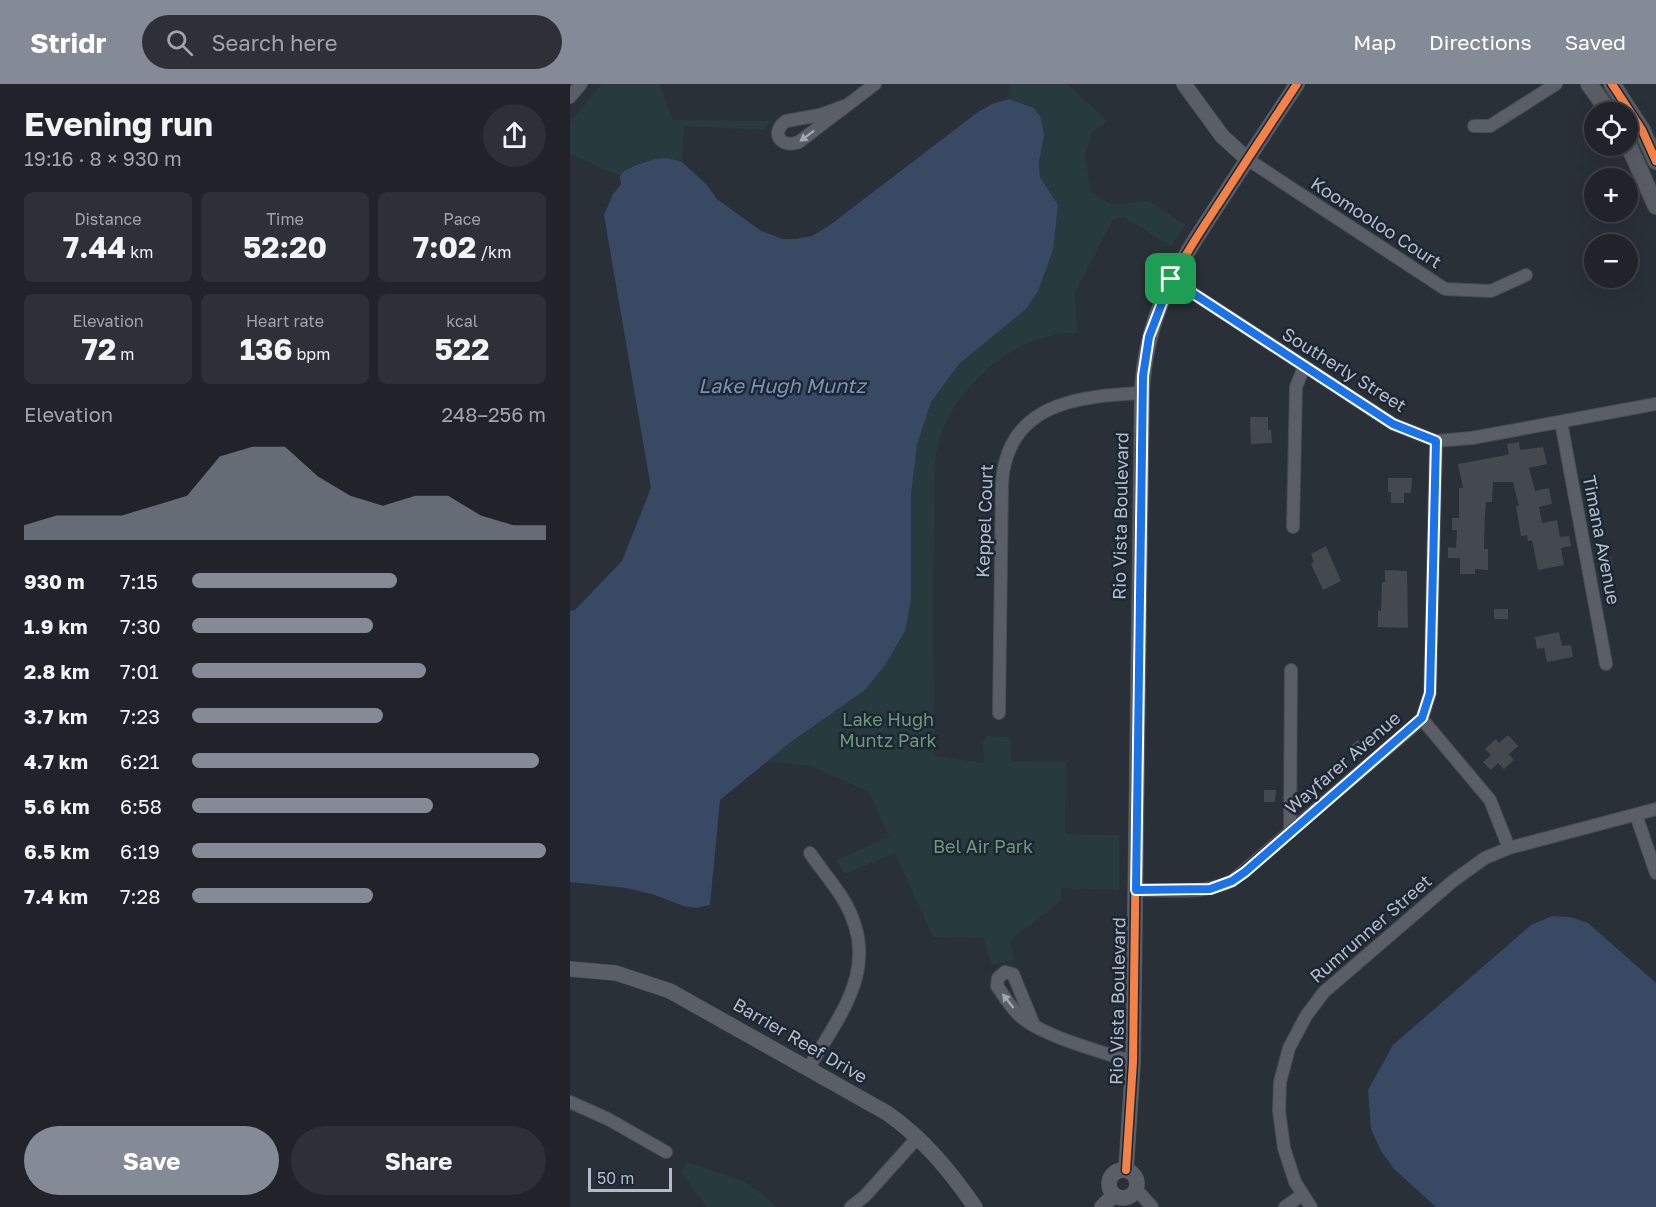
<!DOCTYPE html>
<html lang="en">
<head>
<meta charset="utf-8">
<style>
	:root { --surface:#20242a; --page:#2d3036; --text:#f1f3f6; --muted:#a2a4a8; --line:#3d4147; --accent:#848b96 }
	body { margin:0; font-family:"Golos Text",sans-serif; background:var(--page); color:var(--text); height:100vh; display:flex; flex-direction:column; font-size:22px; white-space:nowrap }
	* { box-sizing:border-box; margin:0 }
	p { font-size:20px; color:var(--muted) }
	.icon { flex:none; width:33px; height:33px; fill:none; stroke:currentColor; stroke-width:2; stroke-linecap:round; stroke-linejoin:round }
	.map { position:relative; flex:1; overflow:hidden }
	.panel { display:flex; flex-direction:column; background:var(--surface); width:570px }
	.panel>* { flex:none }
	.buttons { position:absolute; left:1014px; top:18px; display:grid; gap:12px }
	.buttons a { display:grid; place-items:center; width:54px; height:54px; border-radius:50%; background:var(--surface); box-shadow:0 6px 24px #0002,0 0 0 2px var(--line); font-size:30px }
	.scale { position:absolute; left:18px; bottom:15px; width:84px; box-sizing:border-box; padding-left:6px; border:3px solid #b4bcc9; border-top:0; font-size:16px; line-height:21px; white-space:nowrap; color:#b4bcc9; -webkit-text-stroke:4px #1d2633; paint-order:stroke }
	.pin { position:absolute; display:grid; place-items:center; width:51px; height:51px; color:#fff; margin:-26px; border-radius:12px; box-shadow:0 3px 9px #0006 }
	.round { display:grid; place-items:center; flex:none; width:63px; height:63px; border-radius:32px; background:var(--page) }
	.headline { display:flex; align-items:center; justify-content:space-between; height:102px; padding:0 24px }
	h1 { font-size:33px; font-weight:700; line-height:45px }
	.stats { display:grid; grid-template-columns:repeat(3,1fr); gap:9px; height:102px; padding:6px 24px }
	.stats div { display:grid; align-content:center; border-radius:9px; background:var(--page); text-align:center }
	.stats b { font-size:30px; font-weight:700 }
	.stats small { font-size:16px; font-weight:400 }
	.stats p { font-size:16px }
	.chart { height:168px; padding:12px 24px }
	.chart p { display:flex; justify-content:space-between }
	.chart svg { width:100%; height:108px; margin-top:6px; fill:var(--accent); opacity:.7 }
	.primary-button { display:flex; gap:12px; margin-top:auto; padding:12px 24px }
	.primary-button a { flex:1; height:69px; border-radius:36px; background:var(--accent); color:#fff; font-size:24px; font-weight:700; line-height:69px; text-align:center }
	.primary-button a+a { background:var(--page); color:var(--text) }
	ul { padding:0 24px; list-style:none; font-size:20px }
	li { display:grid; grid-template-columns:96px 72px 1fr; align-items:center; height:45px }
	li i { height:15px; border-radius:8px; background:var(--accent) }
	header { display:flex; align-items:center; gap:36px; box-sizing:border-box; height:84px; padding:0 30px; background:var(--accent); color:#fff }
	header strong { font-size:28px }
	nav { display:flex; gap:33px; margin-inline-start:auto; font-size:21px }
	.search { width:420px; height:54px; background:var(--page); display:flex; align-items:center; gap:15px; box-sizing:border-box; padding:0 21px; border-radius:33px; color:var(--muted); font-size:22px }
	main { display:flex; flex:1; min-height:0 }
	.map>svg:first-child { display:block }
	.green { fill:#273a3e }
	.water { fill:#384963 }
	.building { fill:#444950 }
	.lines { fill:none; stroke-linecap:round; stroke-linejoin:round }
	.minor-casing { stroke:#484c53; stroke-width:14 }
	.tertiary-casing { stroke:#484c53; stroke-width:16 }
	.secondary-casing { stroke:#484c53; stroke-width:18 }
	.minor { stroke:#5a5e66; stroke-width:12 }
	.tertiary { stroke:#5a5e66; stroke-width:15 }
	.secondary { stroke:#595d64; stroke-width:16 }
	.cycleway-casing { stroke:#1d2633; stroke-width:11 }
	.cycleway { stroke:#f48246; stroke-width:8 }
	.oneway { fill:#a2a9b5 }
	.route-casing { stroke:#fff; stroke-width:12 }
	.route { stroke:#1a73e8; stroke-width:8 }
	.labels { text-anchor:middle; stroke-width:5; stroke-linejoin:round; paint-order:stroke }
	.street-label { font-size:18px; fill:#b4bcc9; stroke:#1d2633 }
	.park-label { font-size:18px; fill:#6b9a76; stroke:#1d2633 }
	.water-label { font-size:20px; font-style:italic; fill:#7c92b1; stroke:#1d2633 }
</style>
</head>
<body>
<header>
<strong>Stridr</strong>
<div class="search"><svg class="icon" aria-label="search" viewBox="0 0 24 24"><circle cx="10" cy="10" r="6"/><path d="M15 15l6 6"/></svg>Search here</div>
<nav><a>Map</a><a>Directions</a><a>Saved</a></nav>
</header>
<main>
<section class="panel">
<div class="headline"><div><h1>Evening run</h1><p>19:16 · 8 × 930 m</p></div><a class="round"><svg class="icon" aria-label="share" viewBox="0 0 24 24"><path d="M12 15V3M7 8l5-5 5 5M5 13v7h14v-7"/></svg></a></div>
<div class="stats">
<div><p>Distance</p><b>7.44<small> km</small></b></div>
<div><p>Time</p><b>52:20</b></div>
<div><p>Pace</p><b>7:02<small> /km</small></b></div>
</div>
<div class="stats">
<div><p>Elevation</p><b>72<small> m</small></b></div>
<div><p>Heart rate</p><b>136<small> bpm</small></b></div>
<div><p>kcal</p><b>522</b></div>
</div>
<div class="chart"><p><span>Elevation</span>248–256 m</p>
<svg viewBox="0 0 160 44" preserveAspectRatio="none"><path d="M0 44V38L10 34L20 34L30 34L40 30L50 26L60 10L70 6L80 6L90 18L100 26L110 30L120 26L130 26L140 34L150 38L160 38V44z"/></svg>
</div>
<ul>
<li><b>930 m</b>7:15<i style="width:58%"></i></li>
<li><b>1.9 km</b>7:30<i style="width:51%"></i></li>
<li><b>2.8 km</b>7:01<i style="width:66%"></i></li>
<li><b>3.7 km</b>7:23<i style="width:54%"></i></li>
<li><b>4.7 km</b>6:21<i style="width:98%"></i></li>
<li><b>5.6 km</b>6:58<i style="width:68%"></i></li>
<li><b>6.5 km</b>6:19<i style="width:100%"></i></li>
<li><b>7.4 km</b>7:28<i style="width:51%"></i></li>
</ul>
<div class="primary-button"><a>Save</a><a>Share</a></div>
</section>
<div class="map">
<svg width="1086" height="1123" viewBox="0 0 1086 1123">
	<rect width="100%" height="100%" fill="#2a3038"/>
	<g class="green">
		<path d="M32,0h57l14,36 97,1 -6,9 -80,-4 -2,36c-22,-5 -46,-3 -62,14l-50,-22v-32z"/>
		<path d="M440,0h57l40,37 -15,12 -7,23 6,36 21,13 36,-4 37,24 -14,21 -48,-29 -10,3 -38,72 2,41c-59,-2 -122,52 -138,108 -8,28 -4,62 -5,91 -1,75 0,150 0,224l50,7 -1,-22 5,-5 22,1 1,24 55,1 -1,72 54,1v55l-58,-2v13l-51,39 4,20 -23,5 -7,-27 -51,-1 -38,-84 -50,21 -9,-14 53,-23 -20,-45 -57,-26 -46,-4 26,-21 72,-50 47,-196 6,-50 14,-43 28,-38 67,-55 12,-18 20,-86 -18,-28v-27l-6,-42 -25,-9z"/>
		<polygon points="117,1078 176,1098 207,1123 137,1123 111,1088"/>
	</g>
	<g class="water">
		<polygon points="439,15 464,24 471,34 474,52 469,78 470,93 488,121 483,166 468,207 456,225 389,280 361,318 347,361 341,411 341,516 335,547 315,581 294,607 222,657 150,716 140,821 126,824 114,822 82,810 56,804 0,798 0,527 5,526 52,477 81,404 34,131 43,110 51,100 50,92 54,87 66,81 85,75 97,74 112,78 136,100 147,115 191,147 213,155 225,155 242,152 260,141 408,28 422,20"/>
		<polygon points="982,832 1000,833 1018,839 1086,899 1086,1123 866,1123 824,1085 811,1067 801,1045 798,1006 823,961 961,841"/>
	</g>
	<g class="building">
		<polygon points="680,333 698,333 698,346 701,346 702,359 681,360"/>
		<polygon points="949,358 950,366 973,363 977,380 959,384 965,407 979,404 982,420 969,423 972,439 987,436 990,453 999,452 1001,462 991,464 994,481 968,486 962,456 958,457 957,451 951,452 946,422 949,422 943,398 923,398 922,418 916,418 915,430 914,465 918,465 918,486 905,485 905,490 890,490 890,474 878,474 878,463 886,464 887,446 882,446 882,434 889,434 889,404 893,404 888,380 937,371 939,370 937,360"/>
		<polygon points="818,394 842,394 841,409 834,409 834,419 821,419 821,408 818,408"/>
		<polygon points="756,462 771,497 753,506 741,480 744,478 741,470"/>
		<polygon points="1041,473 1043,483 1033,485 1031,475"/>
		<polygon points="815,486 837,487 838,544 808,543 808,526 811,527 812,498 815,498"/>
		<rect x="924" y="525" width="14" height="10"/>
		<polygon points="989,548 992,562 1001,561 1003,573 977,578 974,564 967,565 965,553"/>
		<polygon points="938,651 948,662 939,670 944,676 934,685 928,679 921,686 913,678 921,671 915,665 926,655 929,659"/>
		<polygon points="788,656 795,663 788,670 780,662"/>
		<polygon points="694,706 706,706 705,718 694,718"/>
	</g>
	<g class="lines">
		<defs>
			<g id="minor">
				<polyline points="0,13 11,0"/>
				<path d="M274,22l-24,9 -34,6c-16,11 -6,28 13,21l76,-58"/>
				<polyline points="904,42 920,42 986,0"/>
				<polyline points="677,75 875,205 921,207 956,191"/>
				<polyline points="601,195 823,340 866,357 902,354 1086,320"/>
				<polyline points="991,338 1036,580"/>
				<polyline points="723,443 726,303 734,283"/>
				<path d="M429,629l3,-231c6,-79 76,-86 140,-89"/>
				<polyline points="852,635 920,716 939,764"/>
				<polyline points="1066,731 1086,789"/>
				<polyline points="720,748 721,586"/>
				<path d="M566,806c32,0 66,5 96,-9l190,-162 8,-26 6,-252"/>
				<path d="M464,941l-21,-51 -8,-2 -7,6 -1,8c7,10 14,22 23,30 21,20 83,36 113,46"/>
				<path d="M238,985c33,-56 75,-104 35,-170 -10,-16 -23,-31 -33,-46"/>
				<polyline points="0,1018 38,1035 96,1068"/>
				<polyline points="567,1106 582,1123"/>
				<polyline points="281,1123 295,1112 348,1053"/>
				<polyline points="715,1123 732,1111"/>
				<polyline points="741,1123 725,1098 714,1064 709,1027 710,998 719,964 736,932 754,908 883,797 915,774 939,764 1086,725"/>
			</g>
			<g id="tertiary">
				<polyline points="614,0 652,52 677,75"/>
				<path d="M0,885l46,4 54,18 217,122c37,26 63,58 88,94"/>
				<circle cx="553" cy="1100" r="14"/>
				<path d="M556,1086l7,-108 9,-669c3,-80 37,-129 79,-193 25,-39 51,-78 76,-116"/>
				<polyline points="532,1123 544,1111"/>
			</g>
			<g id="secondary">
				<polyline points="1019,0 1039,28"/>
				<polyline points="1042,0 1072,46 1086,77"/>
				<polyline points="1058,60 1086,122"/>
			</g>
		</defs>
		<use href="#minor" class="minor-casing"/>
		<use href="#tertiary" class="tertiary-casing"/>
		<use href="#secondary" class="secondary-casing"/>
		<use href="#minor" class="minor"/>
		<use href="#tertiary" class="tertiary"/>
		<use href="#secondary" class="secondary"/>
		<defs>
			<g id="cycleway">
				<polyline points="1042,0 1072,46 1086,77"/>
				<path d="M566,806c32,0 66,5 96,-9l190,-162 8,-26 6,-252"/>
				<path d="M556,1086l7,-108 9,-669c3,-80 37,-129 79,-193 25,-39 51,-78 76,-116"/>
			</g>
		</defs>
		<use href="#cycleway" class="cycleway-casing"/>
		<use href="#cycleway" class="cycleway"/>
	</g>
	<defs><path id="oneway-solid" d="M-6-.8H1V-3.2L6.5 0L1 3.2V.8H-6Z" transform="scale(1.5)"/></defs>
	<g class="oneway">
		<use href="#oneway-solid" transform="translate(237 52) rotate(143)"/>
		<use href="#oneway-solid" transform="translate(438 917) rotate(-128)"/>
	</g>
	<g class="lines">
		<defs>
			<polygon id="route" points="601,195 823,340 866,357 860,609 852,634 675,788 662,797 640,805 566,806 573,292 579,253"/>
		</defs>
		<use href="#route" class="route-casing"/>
		<use href="#route" class="route"/>
	</g>
	<g class="labels">
		<g class="street-label">
			<text transform="translate(806 139) rotate(33)" y="6">Koomooloo Court</text>
			<text transform="translate(774 286) rotate(32)" y="6">Southerly Street</text>
			<text transform="translate(551 432) rotate(-89)" y="6">Rio Vista Boulevard</text>
			<text transform="translate(415 437) rotate(-88)" y="6">Keppel Court</text>
			<text transform="translate(1031 456) rotate(79)" y="6">Timana Avenue</text>
			<text transform="translate(773 679) rotate(-41)" y="6">Wayfarer Avenue</text>
			<text transform="translate(801 845) rotate(-41)" y="6">Rumrunner Street</text>
			<text transform="translate(548 917) rotate(-89)" y="6">Rio Vista Boulevard</text>
			<text transform="translate(230 957) rotate(30)" y="6">Barrier Reef Drive</text>
		</g>
		<g class="park-label">
			<text x="318" y="642">Lake Hugh<tspan x="318" dy="21">Muntz Park</tspan></text>
			<text x="413" y="769">Bel Air Park</text>
		</g>
		<g class="water-label">
			<text x="212" y="309">Lake Hugh Muntz</text>
		</g>
	</g>
</svg>
<div class="buttons">
<a><svg class="icon" aria-label="locate" viewBox="0 0 24 24"><circle cx="12" cy="12" r="6"/><path d="M12 2v4M12 18v4M2 12h4M18 12h4"/></svg></a>
<a>+</a>
<a>−</a>
</div>
<div class="scale">50 m</div>
<div class="pin" style="left:601px;top:195px;background:#1e9e55"><svg class="icon" aria-label="arrive" viewBox="0 0 24 24"><path d="M6 21V4h12l-3 4 3 4H6"/></svg></div>
</div>
</main>
</body>
</html>
